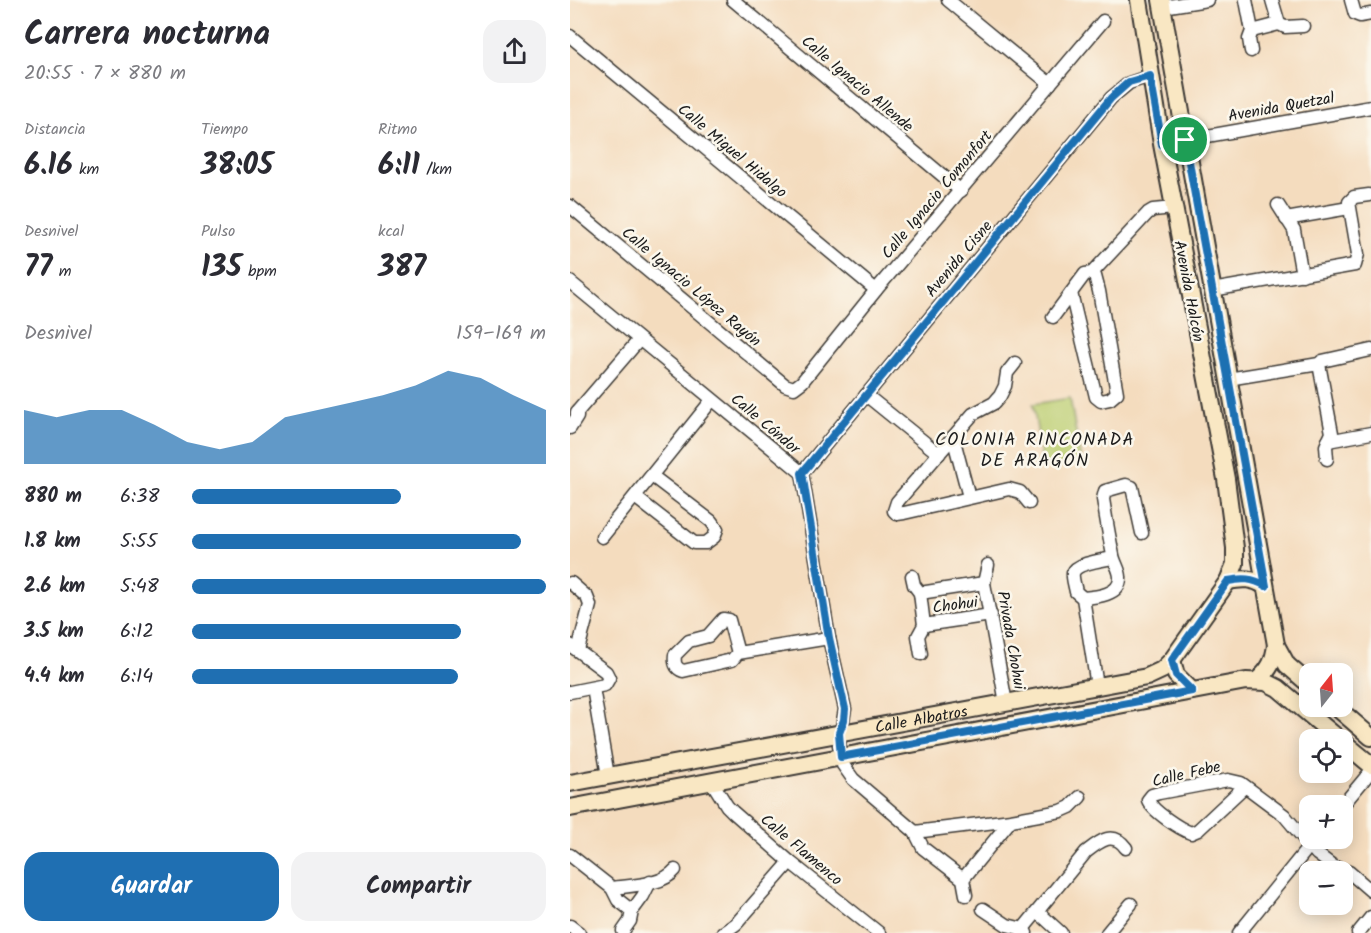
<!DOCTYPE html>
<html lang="es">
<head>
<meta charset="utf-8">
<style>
	:root { --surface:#fff; --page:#f2f2f3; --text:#2b2b33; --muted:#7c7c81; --accent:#1f6fb2 }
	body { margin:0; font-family:Kalam,sans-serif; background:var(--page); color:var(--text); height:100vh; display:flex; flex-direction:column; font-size:22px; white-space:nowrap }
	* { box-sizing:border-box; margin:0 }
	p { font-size:20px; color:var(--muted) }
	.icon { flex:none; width:33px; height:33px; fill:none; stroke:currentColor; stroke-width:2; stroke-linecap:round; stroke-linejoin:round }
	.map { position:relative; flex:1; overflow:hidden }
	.drawer { display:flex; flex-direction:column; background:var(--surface); width:570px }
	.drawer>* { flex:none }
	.needle { width:39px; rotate:17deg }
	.tools { position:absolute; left:729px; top:663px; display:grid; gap:12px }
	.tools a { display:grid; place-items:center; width:54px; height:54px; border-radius:12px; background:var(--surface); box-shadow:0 3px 15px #0003; font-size:30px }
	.pin { position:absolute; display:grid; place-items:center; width:51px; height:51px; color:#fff; margin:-26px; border:3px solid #fff; border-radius:50%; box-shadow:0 2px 6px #0007 }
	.round { display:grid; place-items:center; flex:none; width:63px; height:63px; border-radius:18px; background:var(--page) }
	.overview { display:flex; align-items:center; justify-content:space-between; height:102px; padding:0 24px }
	h1 { font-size:33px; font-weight:700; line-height:45px }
	.figures { display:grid; grid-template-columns:repeat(3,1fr); gap:9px; height:102px; padding:6px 24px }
	.figures div { display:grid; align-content:center }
	.figures b { font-size:30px; font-weight:700 }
	.figures small { font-size:16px; font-weight:400 }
	.figures p { font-size:16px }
	.chart { height:168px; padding:12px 24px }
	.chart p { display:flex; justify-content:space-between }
	.chart svg { width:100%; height:108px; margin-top:6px; fill:var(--accent); opacity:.7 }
	.button { display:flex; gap:12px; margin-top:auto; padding:12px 24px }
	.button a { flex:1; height:69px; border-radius:18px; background:var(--accent); color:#fff; font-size:24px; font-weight:700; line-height:69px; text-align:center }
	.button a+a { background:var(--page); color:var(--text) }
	ul { padding:0 24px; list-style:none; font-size:20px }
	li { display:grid; grid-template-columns:96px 72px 1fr; align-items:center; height:45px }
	li i { height:15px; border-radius:8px; background:var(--accent) }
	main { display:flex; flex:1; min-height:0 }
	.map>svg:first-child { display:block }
	.green { fill:#bcce71; stroke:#6c7546; stroke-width:1.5 }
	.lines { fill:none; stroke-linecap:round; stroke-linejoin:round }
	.street-casing { stroke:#3c3934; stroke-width:15 }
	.secondary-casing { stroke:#3c3934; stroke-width:20 }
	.street { stroke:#fff; stroke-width:12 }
	.secondary { stroke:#f9e7c3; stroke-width:16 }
	.route-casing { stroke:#fff; stroke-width:12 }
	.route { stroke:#1f6fb2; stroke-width:8 }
	.labels { text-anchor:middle; stroke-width:5; stroke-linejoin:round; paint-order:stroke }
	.street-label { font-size:16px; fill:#1c1c1c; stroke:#fbf7ec }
	.neighbourhood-label { font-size:18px; letter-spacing:1.5px; fill:#1c1c1c; stroke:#fbf7ec }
</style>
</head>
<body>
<main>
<section class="drawer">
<div class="overview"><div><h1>Carrera nocturna</h1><p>20:55 · 7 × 880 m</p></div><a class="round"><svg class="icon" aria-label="share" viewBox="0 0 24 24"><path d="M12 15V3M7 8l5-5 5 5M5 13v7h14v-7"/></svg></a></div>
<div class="figures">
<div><p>Distancia</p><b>6.16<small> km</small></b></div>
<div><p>Tiempo</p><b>38:05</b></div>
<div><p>Ritmo</p><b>6:11<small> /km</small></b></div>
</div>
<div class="figures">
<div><p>Desnivel</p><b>77<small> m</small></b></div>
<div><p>Pulso</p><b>135<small> bpm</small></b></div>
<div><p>kcal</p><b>387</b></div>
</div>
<div class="chart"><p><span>Desnivel</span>159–169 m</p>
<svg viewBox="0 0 160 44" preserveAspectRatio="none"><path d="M0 44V22L10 25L20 22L30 22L40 28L50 35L60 38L70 35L80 25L90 22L100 19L110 16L120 12L130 6L140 9L150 16L160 22V44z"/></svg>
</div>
<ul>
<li><b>880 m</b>6:38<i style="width:59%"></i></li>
<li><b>1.8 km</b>5:55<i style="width:93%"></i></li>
<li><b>2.6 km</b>5:48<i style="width:100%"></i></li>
<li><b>3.5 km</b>6:12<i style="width:76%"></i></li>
<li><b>4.4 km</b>6:14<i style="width:75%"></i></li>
</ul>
<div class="button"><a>Guardar</a><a>Compartir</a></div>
</section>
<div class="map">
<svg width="801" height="933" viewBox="0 0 801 933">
	<rect width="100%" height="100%" fill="#fbf7ec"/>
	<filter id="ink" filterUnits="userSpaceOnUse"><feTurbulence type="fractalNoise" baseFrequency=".0167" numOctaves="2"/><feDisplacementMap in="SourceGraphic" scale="12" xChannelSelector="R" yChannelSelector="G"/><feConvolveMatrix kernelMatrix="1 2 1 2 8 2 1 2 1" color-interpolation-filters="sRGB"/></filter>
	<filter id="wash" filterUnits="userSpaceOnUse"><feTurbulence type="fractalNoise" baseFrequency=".008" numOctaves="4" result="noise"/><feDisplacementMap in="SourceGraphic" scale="24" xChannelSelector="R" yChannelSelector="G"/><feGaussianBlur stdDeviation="1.35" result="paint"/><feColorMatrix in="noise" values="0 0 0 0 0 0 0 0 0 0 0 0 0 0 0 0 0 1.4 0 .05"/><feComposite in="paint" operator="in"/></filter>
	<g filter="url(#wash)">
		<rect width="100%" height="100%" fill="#f4dcbe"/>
		<polygon class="green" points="500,398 511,461 473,467 463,404"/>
	</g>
	<g filter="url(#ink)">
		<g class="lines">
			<defs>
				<g id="street">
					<polyline points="163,0 391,191"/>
					<polyline points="378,0 480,84"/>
					<polyline points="676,0 682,31 679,39 681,51"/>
					<polyline points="702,0 709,24 715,27 733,26"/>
					<polyline points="781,0 785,14 790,16 801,14"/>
					<polyline points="593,7 637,0"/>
					<polyline points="682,31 709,24"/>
					<polyline points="0,36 306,290"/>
					<polyline points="592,144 801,107"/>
					<polyline points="708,205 724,230 732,275"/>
					<polyline points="0,206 215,385 224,388 232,382 306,290 533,21"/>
					<polyline points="716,219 779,208"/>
					<polyline points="0,282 232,473 259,638 275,709 269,745 273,765 283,779 345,832 353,848 393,879 396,895"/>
					<polyline points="642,290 785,265 788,254 779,202 784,197 799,195"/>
					<polyline points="501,293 526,397 531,401 540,399 547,393 529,291 525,276 522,273"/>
					<polyline points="483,317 515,274 522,273 578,213 583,210 604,208"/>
					<polyline points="445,363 437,373 435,386 430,396 424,403 403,414 327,502 324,511 327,514 334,513 439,489 450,492 459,503"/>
					<polyline points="749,364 762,433 756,446 757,459"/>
					<polyline points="658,379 749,364 752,361 801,350"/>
					<polyline points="296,395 369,454"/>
					<polyline points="0,428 7,417 7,412 69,340"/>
					<polyline points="383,437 399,497"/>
					<polyline points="758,441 801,433"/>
					<polyline points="232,473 541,98 559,83 580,76"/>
					<polyline points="65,497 124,543 136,543 144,537 147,529 141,521 82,476"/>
					<polyline points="32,537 142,400"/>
					<polyline points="418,565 414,583 436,703"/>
					<polyline points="342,576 344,585 350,593 354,625 348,636 351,654"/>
					<polyline points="1,583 17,597 20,605 8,650"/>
					<polyline points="350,593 414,583"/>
					<path d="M513,598c13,-1 38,-3 37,-21 0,-7 -6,-15 -7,-22 -4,-19 -7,-37 -10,-56l2,-8 21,-6 6,2 10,46"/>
					<polyline points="354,625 421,615"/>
					<polyline points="0,645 36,672 39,678 35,685 0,692"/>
					<path d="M168,653l-9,-33 -6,-1 -15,17 -19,5 -14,14c-1,8 0,13 8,16l49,-11 6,-7 91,-15"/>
					<path d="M527,686l-14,-88 -7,-6c-1,-6 -4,-14 -3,-19 3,-10 31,-13 40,-15"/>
					<polyline points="23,688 38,776"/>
					<polyline points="142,782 157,806 163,812 220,862 309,933"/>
					<path d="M675,786l-47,44 -7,3c-11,-4 -39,-22 -43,-33l4,-5 7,-2 69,-13 13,3 43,32 33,39 16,12 16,6 22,19"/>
					<polyline points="772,806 801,771"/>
					<polyline points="345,832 441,820 491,811 500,807 510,797"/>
					<polyline points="0,855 42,888 48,900 62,911"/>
					<polyline points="393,879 441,820"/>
					<path d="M42,888c20,-3 50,-2 63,-18"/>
					<polyline points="413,909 437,925 449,928 456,933"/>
					<polyline points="468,912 491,933"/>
					<polyline points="0,926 9,933"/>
					<path d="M452,930l64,-78c14,-11 27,-22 40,-4"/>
					<polyline points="53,931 60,921 62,911 73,896 80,882"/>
					<polyline points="153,933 166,924 220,862"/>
					<polyline points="537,933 561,904"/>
					<polyline points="669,933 746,838"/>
					<polyline points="788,933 801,917"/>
				</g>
				<g id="secondary">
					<polyline points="591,0 706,645 717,665 740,685"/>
					<path d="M658,581c15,-3 25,-3 37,5"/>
					<polyline points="602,660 606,675 622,691"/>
					<path d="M688,680c12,-11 16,-19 18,-35"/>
					<polyline points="765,706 801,737"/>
					<polyline points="772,741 801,765"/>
					<path id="s1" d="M0,783l577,-106 15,-7 10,-10 56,-79 7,-17v-16l-9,-69 -64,-335 -23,-144"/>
					<polyline points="0,808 676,681 696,682 708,688 770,740"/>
				</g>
			</defs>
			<use href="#street" class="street-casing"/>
			<use href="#secondary" class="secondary-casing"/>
			<use href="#street" class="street"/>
			<use href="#secondary" class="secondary"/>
		</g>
	</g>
	<g class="lines" filter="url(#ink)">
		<defs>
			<path id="route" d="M580,76l12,68 23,-4 81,446c-14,-8 -23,-8 -38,-5l-56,79 4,15 16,16 -351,66 -2,-24 5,-13 1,-11 -16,-71 -27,-165 309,-375 18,-16z"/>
		</defs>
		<use href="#route" class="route-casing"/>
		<use href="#route" class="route"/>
	</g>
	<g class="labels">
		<g class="street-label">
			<text transform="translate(288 83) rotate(40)" y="6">Calle Ignacio Allende</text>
			<text transform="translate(711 106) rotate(-10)" y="6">Avenida Quetzal</text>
			<text transform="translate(163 150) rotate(40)" y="6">Calle Miguel Hidalgo</text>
			<text transform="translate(366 194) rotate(-50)" y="6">Calle Ignacio Comonfort</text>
			<text transform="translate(388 258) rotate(-50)" y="6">Avenida Cisne</text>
			<text transform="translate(122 286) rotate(40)" y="6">Calle Ignacio López Rayón</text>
			<text transform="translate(620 291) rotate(79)" y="6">Avenida Halcón</text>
			<text transform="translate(196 423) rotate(40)" y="6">Calle Cóndor</text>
			<text transform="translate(385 604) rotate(-8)" y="6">Chohui</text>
			<text transform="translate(442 640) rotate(80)" y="6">Privada Chohui</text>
			<text dy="6" stroke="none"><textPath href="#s1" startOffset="357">Calle Albatros</textPath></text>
			<text transform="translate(616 773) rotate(-13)" y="6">Calle Febe</text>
			<text transform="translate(232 849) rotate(40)" y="6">Calle Flamenco</text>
		</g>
		<g class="neighbourhood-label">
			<text x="465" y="445">COLONIA RINCONADA<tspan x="465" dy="21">DE ARAGÓN</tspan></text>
		</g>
	</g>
</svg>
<div class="tools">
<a><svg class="needle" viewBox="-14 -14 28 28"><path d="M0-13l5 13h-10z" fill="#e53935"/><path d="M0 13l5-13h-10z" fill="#7c7c81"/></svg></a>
<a><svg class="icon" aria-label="locate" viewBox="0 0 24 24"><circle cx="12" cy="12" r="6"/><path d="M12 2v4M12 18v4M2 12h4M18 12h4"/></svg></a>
<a>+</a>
<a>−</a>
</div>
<div class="pin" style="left:615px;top:140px;background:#1e9e55"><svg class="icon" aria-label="arrive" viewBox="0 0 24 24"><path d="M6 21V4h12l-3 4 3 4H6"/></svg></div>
</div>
</main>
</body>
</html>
